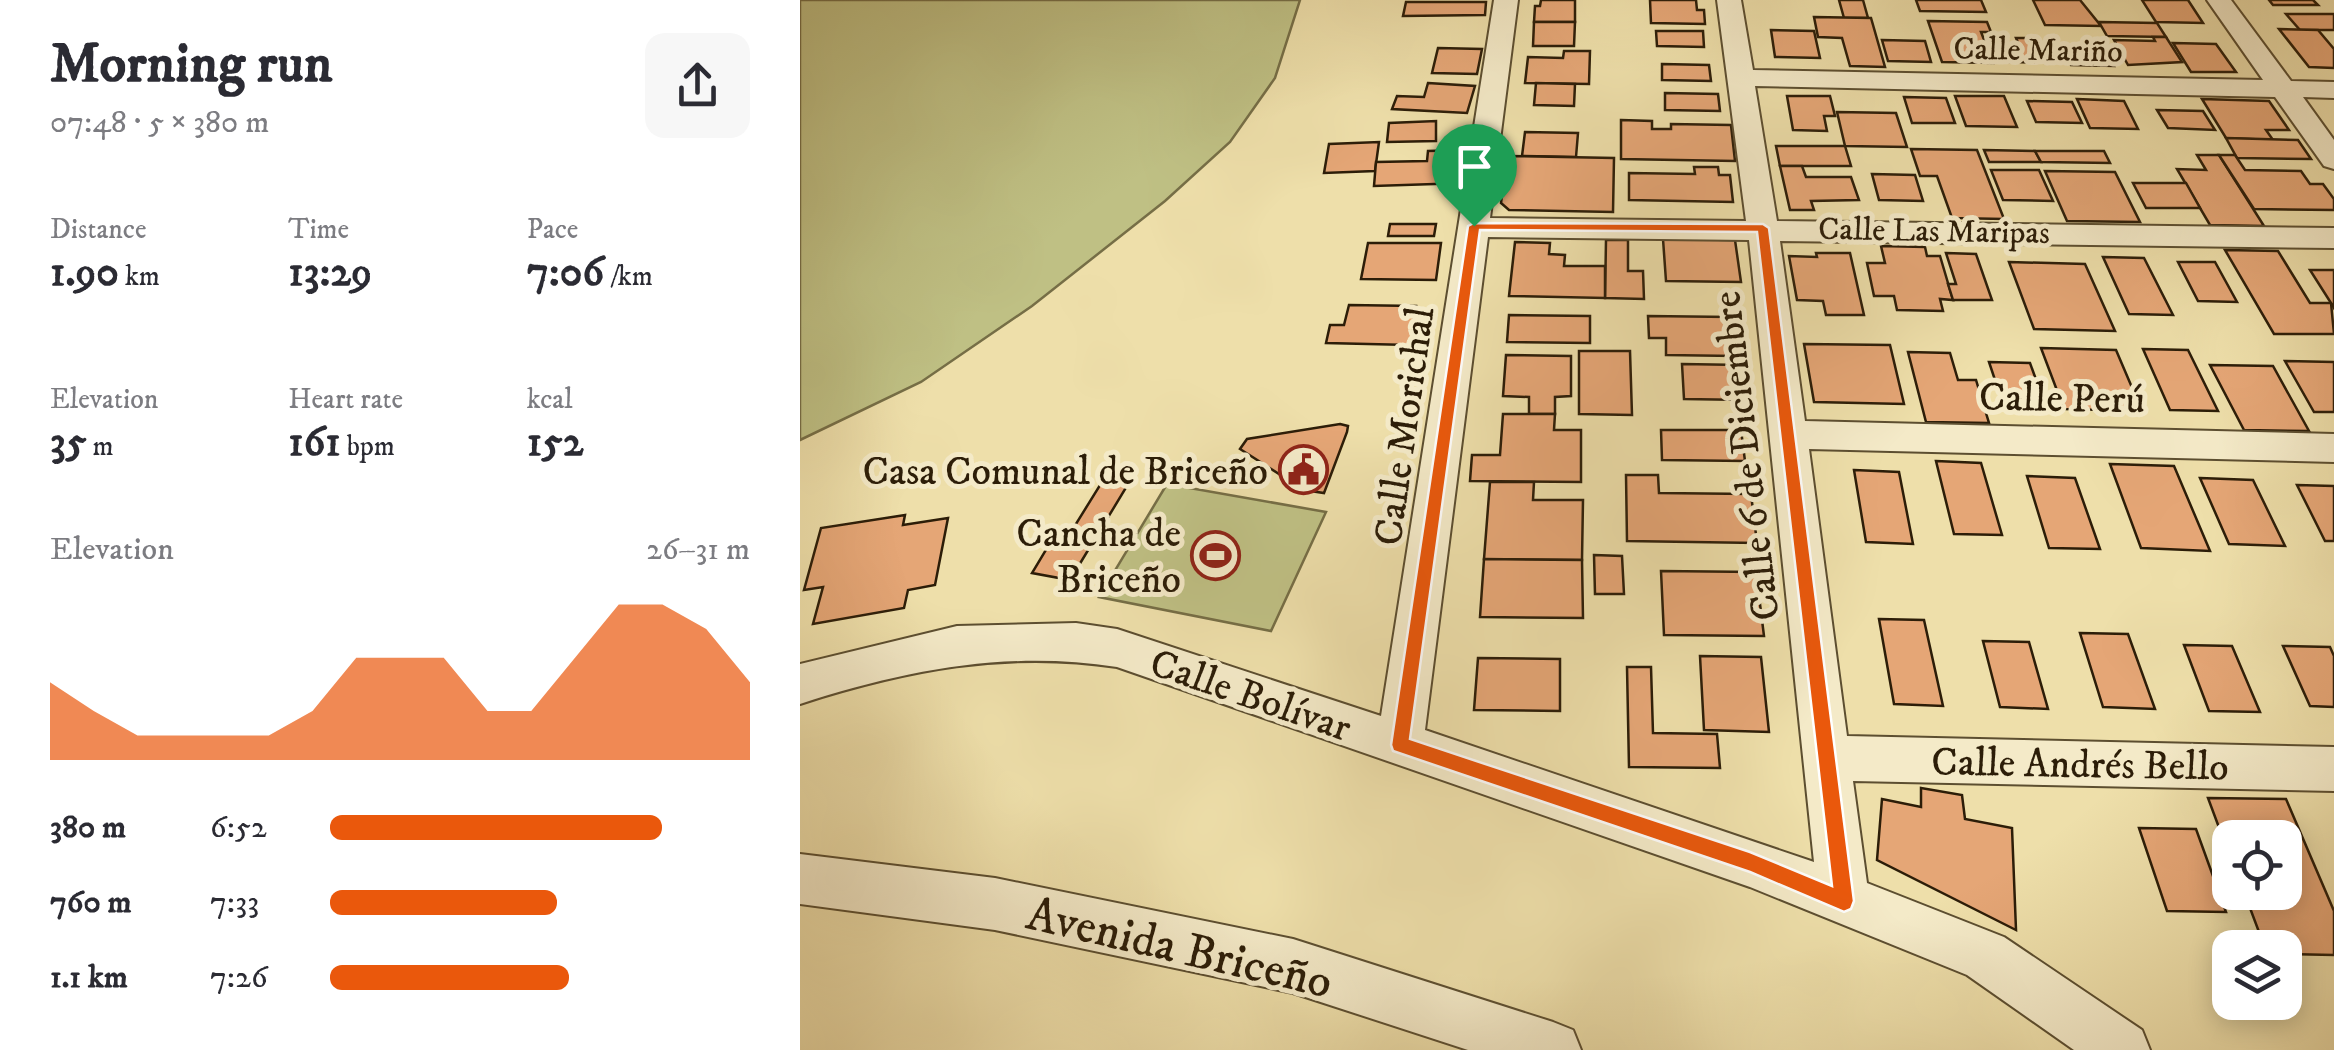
<!DOCTYPE html>
<html lang="en">
<head>
<meta charset="utf-8">
<style>
	:root { --surface:#fff; --page:#f7f7f7; --text:#2b2b33; --muted:#7c7c81; --accent:#ea580c }
	body { margin:0; font-family:"IM FELL DW Pica",serif; background:var(--page); color:var(--text); height:100vh; display:flex; flex-direction:column; font-size:38px; white-space:nowrap }
	* { box-sizing:border-box; margin:0 }
	p { font-size:32px; color:var(--muted) }
	.icon { flex:none; width:55px; height:55px; fill:none; stroke:currentColor; stroke-width:2; stroke-linecap:round; stroke-linejoin:round }
	.map { position:relative; flex:1; overflow:hidden }
	.details { display:flex; flex-direction:column; background:var(--surface); width:800px }
	.details>* { flex:none }
	.fabs { position:absolute; left:1412px; top:820px; display:grid; gap:20px }
	.fabs a { display:grid; place-items:center; width:90px; height:90px; border-radius:20px; background:var(--surface); box-shadow:0 5px 25px #0003; font-size:50px }
	.pin { position:absolute; display:grid; place-items:center; width:85px; height:85px; color:#fff; margin:-102px -42px; border-radius:50% 50% 50% 0; rotate:-45deg; box-shadow:0 0 10px #0007 }
	.pin .icon { rotate:45deg }
	.round { display:grid; place-items:center; flex:none; width:105px; height:105px; border-radius:20px; background:var(--page) }
	.overview { display:flex; align-items:center; justify-content:space-between; height:170px; padding:0 50px }
	h1 { font-size:55px; font-weight:700; line-height:75px }
	.stats { display:grid; grid-template-columns:repeat(3,1fr); gap:15px; height:170px; padding:10px 50px }
	.stats div { display:grid; align-content:center }
	.stats b { font-size:42px; font-weight:700 }
	.stats small { font-size:28px; font-weight:400 }
	.stats p { font-size:28px }
	.chart { height:280px; padding:20px 50px }
	.chart p { display:flex; justify-content:space-between }
	.chart svg { width:100%; height:180px; margin-top:10px; fill:var(--accent); opacity:.7 }
	ul { padding:0 50px; list-style:none; font-size:32px }
	li { display:grid; grid-template-columns:160px 120px 1fr; align-items:center; height:75px }
	li i { height:25px; border-radius:12px; background:var(--accent) }
	main { display:flex; flex:1; min-height:0 }
	.map>svg:first-child { display:block }
	.green { fill:#bfc084; stroke:#766e46; stroke-width:2.5 }
	.building { fill:#e5a676; stroke:#2c1d08; stroke-width:2.5 }
	.lines { fill:none; stroke-linecap:round; stroke-linejoin:round }
	.minor-casing { stroke:#5c4e30; stroke-width:4 }
	.minor { fill:#f4eac8; fill-rule:evenodd }
	.route { fill:#ea580c; stroke:#fff; stroke-width:2.5; fill-rule:evenodd }
	.labels { text-anchor:middle; stroke-width:10; stroke-linejoin:round; paint-order:stroke }
	.far-street-label { font-size:32px; fill:#2c1d08; stroke:#f4eac8 }
	.street-label { font-size:40px; fill:#2c1d08; stroke:#f4eac8 }
	.poi-label { font-size:40px; fill:#2c1d08; stroke:#f4eac8; text-anchor:end }
	.near-street-label { font-size:48px; fill:#2c1d08; stroke:#f4eac8 }
</style>
</head>
<body>
<main>
<section class="details">
<div class="overview"><div><h1>Morning run</h1><p>07:48 · 5 × 380 m</p></div><a class="round"><svg class="icon" aria-label="share" viewBox="0 0 24 24"><path d="M12 15V3M7 8l5-5 5 5M5 13v7h14v-7"/></svg></a></div>
<div class="stats">
<div><p>Distance</p><b>1.90<small> km</small></b></div>
<div><p>Time</p><b>13:29</b></div>
<div><p>Pace</p><b>7:06<small> /km</small></b></div>
</div>
<div class="stats">
<div><p>Elevation</p><b>35<small> m</small></b></div>
<div><p>Heart rate</p><b>161<small> bpm</small></b></div>
<div><p>kcal</p><b>152</b></div>
</div>
<div class="chart"><p><span>Elevation</span>26–31 m</p>
<svg viewBox="0 0 160 44" preserveAspectRatio="none"><path d="M0 44V25L10 32L20 38L30 38L40 38L50 38L60 32L70 19L80 19L90 19L100 32L110 32L120 19L130 6L140 6L150 12L160 25V44z"/></svg>
</div>
<ul>
<li><b>380 m</b>6:52<i style="width:79%"></i></li>
<li><b>760 m</b>7:33<i style="width:54%"></i></li>
<li><b>1.1 km</b>7:26<i style="width:57%"></i></li>
</ul>
</section>
<div class="map">
<svg width="1534" height="1050" viewBox="0 0 1534 1050">
	<rect width="100%" height="100%" fill="#eedfaa"/>
	<filter id="stains"><feTurbulence type="fractalNoise" baseFrequency=".002" numOctaves="4"/><feColorMatrix values="0 0 0 0 .2 0 0 0 0 .09 0 0 0 0 .02 0 0 0 .5 -.17"/></filter>
	<radialGradient id="worn" r=".72"><stop offset=".6" stop-color="#630" stop-opacity="0"/><stop offset="1" stop-color="#630" stop-opacity=".3"/></radialGradient>
	<g class="green">
		<polygon points="0,0 500,0 475,78 430,142 365,201 232,306 121,382 0,440"/>
		<polygon points="367,484 526,512 471,631 299,597"/>
	</g>
	<g class="building">
		<polygon points="741,0 775,0 775,22 734,22 735,6 740,6"/>
		<polygon points="850,0 896,0 897,10 904,10 905,24 851,23"/>
		<polygon points="1039,0 1063,0 1068,18 1044,18"/>
		<polygon points="1116,0 1181,0 1186,12 1120,11"/>
		<polygon points="1233,0 1280,0 1301,26 1245,25"/>
		<polygon points="1342,0 1388,0 1403,23 1356,22"/>
		<polygon points="1469,0 1513,0 1518,5 1473,5"/>
		<polygon points="606,2 686,2 685,15 603,16"/>
		<polygon points="1486,14 1534,14 1534,30 1500,30"/>
		<polygon points="1014,17 1071,18 1085,67 1050,66 1042,38 1018,37"/>
		<polygon points="1128,21 1187,22 1191,32 1181,32 1193,63 1142,62"/>
		<polygon points="734,22 775,22 774,46 733,46"/>
		<polygon points="1299,22 1357,23 1366,37 1307,36"/>
		<polygon points="1479,29 1518,30 1534,49 1534,68 1509,67"/>
		<polygon points="971,30 1014,31 1020,58 975,57"/>
		<polygon points="856,31 903,31 904,47 857,46"/>
		<polygon points="1353,37 1366,37 1382,62 1328,65 1314,40 1355,41"/>
		<polygon points="1216,38 1238,38 1250,63 1209,62 1201,44 1219,45"/>
		<polygon points="1082,40 1125,41 1131,62 1088,61"/>
		<polygon points="1373,43 1416,44 1436,72 1391,72"/>
		<polygon points="638,48 682,49 677,74 632,73"/>
		<polygon points="1263,48 1305,48 1314,66 1271,65"/>
		<polygon points="764,51 790,51 789,84 725,83 728,57 763,58"/>
		<polygon points="862,64 909,65 911,81 862,80"/>
		<polygon points="628,83 675,86 667,113 592,109 597,96 624,97"/>
		<polygon points="736,83 775,84 774,106 734,105"/>
		<polygon points="865,93 918,94 920,111 865,110"/>
		<polygon points="987,96 1030,96 1035,116 1024,116 1027,131 993,130"/>
		<polygon points="1155,96 1204,96 1217,127 1166,126"/>
		<polygon points="1104,97 1146,98 1155,123 1112,123"/>
		<polygon points="1277,99 1324,101 1338,129 1290,128"/>
		<polygon points="1402,99 1469,101 1489,130 1466,130 1473,140 1426,138"/>
		<polygon points="1227,101 1272,102 1282,123 1236,122"/>
		<polygon points="1357,110 1403,111 1415,130 1368,128"/>
		<polygon points="1037,112 1096,113 1107,147 1045,146"/>
		<polygon points="821,120 852,121 852,129 871,129 871,124 931,125 935,161 821,159"/>
		<polygon points="636,121 636,141 587,142 589,123"/>
		<polygon points="725,132 778,133 776,157 722,156"/>
		<polygon points="1426,138 1498,140 1511,159 1437,158"/>
		<polygon points="579,142 575,171 524,173 529,144"/>
		<polygon points="976,146 1045,146 1051,166 980,166"/>
		<polygon points="1111,149 1177,150 1204,219 1152,218 1137,176 1120,176"/>
		<polygon points="665,150 665,183 574,186 576,162 627,161 628,151"/>
		<polygon points="1184,150 1235,151 1241,162 1189,162"/>
		<polygon points="1235,151 1304,151 1310,163 1241,162"/>
		<polygon points="1397,155 1419,155 1464,226 1410,225 1377,169 1406,170"/>
		<polygon points="1419,155 1435,155 1445,170 1501,171 1510,184 1523,184 1534,199 1534,210 1454,209"/>
		<polygon points="707,156 814,158 813,212 709,210 701,203"/>
		<polygon points="980,166 1002,166 1006,177 1051,177 1059,200 1011,201 1014,210 990,210"/>
		<polygon points="894,167 918,167 919,175 930,175 933,202 829,200 829,173 895,174"/>
		<polygon points="1191,170 1239,170 1253,201 1203,200"/>
		<polygon points="1245,171 1315,172 1340,222 1267,221"/>
		<polygon points="1072,174 1115,175 1123,201 1079,200"/>
		<polygon points="1333,183 1386,183 1400,208 1346,208"/>
		<polygon points="590,224 636,224 634,236 588,236"/>
		<polygon points="863,239 935,240 941,282 866,281"/>
		<polygon points="806,240 828,240 828,271 843,271 844,299 805,298"/>
		<polygon points="715,242 750,243 749,254 765,255 764,266 805,266 805,298 709,296"/>
		<polygon points="568,243 641,243 636,280 561,279"/>
		<polygon points="1081,246 1125,247 1127,256 1140,256 1153,300 1140,299 1143,311 1097,310 1094,296 1074,296 1067,263 1085,263"/>
		<polygon points="1425,250 1478,251 1510,303 1531,303 1534,334 1474,334"/>
		<polygon points="1016,253 1050,253 1064,315 1026,315 1023,301 997,300 989,256 1017,257"/>
		<polygon points="1146,253 1176,254 1192,300 1153,300 1148,284 1156,284"/>
		<polygon points="1303,257 1344,258 1373,315 1329,314"/>
		<polygon points="1209,262 1285,264 1315,331 1234,329"/>
		<polygon points="1378,262 1415,262 1437,302 1398,301"/>
		<polygon points="1510,270 1534,270 1534,308 1531,303"/>
		<polygon points="549,305 616,306 610,345 526,343 530,325 544,325"/>
		<polygon points="709,315 790,316 790,343 707,342"/>
		<polygon points="848,316 931,317 935,356 866,355 866,338 849,338"/>
		<polygon points="1004,344 1090,345 1104,404 1014,402"/>
		<polygon points="1241,348 1316,350 1342,411 1264,409"/>
		<polygon points="1343,349 1388,350 1418,411 1370,410"/>
		<polygon points="779,351 830,351 832,415 779,414"/>
		<polygon points="1108,352 1150,353 1158,380 1176,380 1189,423 1126,422"/>
		<polygon points="706,355 771,356 771,396 755,397 755,414 729,414 729,397 703,396"/>
		<polygon points="1485,361 1534,362 1534,412 1514,412"/>
		<polygon points="1189,362 1230,363 1243,399 1201,398"/>
		<polygon points="882,364 942,365 947,400 884,399"/>
		<polygon points="1410,365 1473,366 1509,431 1444,430"/>
		<polygon points="703,414 755,414 754,430 781,430 781,482 670,481 672,455 700,455"/>
		<polygon points="540,424 548,426 547,432 524,493 504,490 440,449 447,439"/>
		<polygon points="861,430 941,430 945,461 862,460"/>
		<polygon points="1136,461 1181,463 1202,535 1154,534"/>
		<polygon points="1310,464 1374,466 1410,551 1341,548"/>
		<polygon points="1054,470 1099,472 1113,544 1066,542"/>
		<polygon points="826,475 858,475 859,493 951,494 957,543 827,541"/>
		<polygon points="1227,476 1275,478 1300,549 1249,548"/>
		<polygon points="305,477 330,481 270,580 232,573 250,543 263,545"/>
		<polygon points="1400,478 1453,480 1485,546 1429,544"/>
		<polygon points="690,482 734,482 733,500 783,500 782,560 684,559"/>
		<polygon points="1497,485 1534,486 1534,541 1525,541"/>
		<polygon points="105,515 103,525 148,518 135,585 108,590 104,608 13,624 23,587 4,590 21,528"/>
		<polygon points="794,555 822,556 824,594 795,594"/>
		<polygon points="684,559 782,560 783,618 680,617"/>
		<polygon points="861,571 956,572 964,636 864,635"/>
		<polygon points="1079,619 1124,620 1143,706 1094,704"/>
		<polygon points="1280,633 1328,634 1355,709 1303,707"/>
		<polygon points="1183,641 1229,642 1248,709 1200,707"/>
		<polygon points="1384,645 1432,646 1460,712 1409,711"/>
		<polygon points="1483,646 1530,647 1534,656 1534,707 1510,706"/>
		<polygon points="900,656 961,657 969,732 904,730"/>
		<polygon points="678,658 760,659 760,711 674,710"/>
		<polygon points="827,667 851,667 853,733 917,734 920,768 829,767"/>
		<polygon points="1121,788 1162,795 1165,819 1212,828 1216,930 1077,860 1082,799 1121,807"/>
		<polygon points="1408,798 1486,799 1534,911 1534,955 1485,954 1485,948 1465,948 1444,892 1485,892 1485,838 1430,838 1430,857"/>
		<polygon points="1339,828 1396,829 1426,912 1367,911"/>
	</g>
	<g class="lines">
		<defs>
			<g id="minor">
				<path d="M694,0h24l-28,218 256,3 -29,-221h24l12,70 510,10 -56,-80h24l60,81 43,1v16l-31,-1 31,43v29l-10,-3 -49,-69 -520,-11 22,135 557,7v20l-554,-7 25,180 529,13v28l-525,-13 38,287 487,11v44l-481,-10 14,102 137,54 138,93 8,20h-76l-107,-75 -217,-88 -633,-220c-111,-17 -211,3 -317,37v-40l157,-38 119,-3 41,6 264,87zM688,237l261,3 65,622 -389,-132z"/>
				<polygon points="0,854 195,878 493,939 753,1022 773,1030 781,1050 668,1050 493,993 195,930 0,904"/>
			</g>
		</defs>
		<use href="#minor" class="minor-casing"/>
		<use href="#minor" class="minor"/>
	</g>
	<path class="route" d="M674,223l289,1 6,4 85,673 -3,8 -7,3 -94,-40 -357,-121 -2,-6 77,-519zM680,230l277,2 75,654 -82,-34 -340,-113z"/>
	<defs>
		<symbol id="civic-ring" viewBox="-11 -11 22 22"><circle r="9.5" fill="#f4eac8" stroke="#8f2418" stroke-width="1.5"/><path d="M-.6-6.5H3V-4.5H.6V-3L4-1V1h2V6H-6V1h2V-1L-.6-3ZM-1.2 2.5V6h2.4V2.5Z" fill="#8f2418"/></symbol>
		<symbol id="stadium-ring" viewBox="-11 -11 22 22"><circle r="9.5" fill="#f4eac8" stroke="#8f2418" stroke-width="1.5"/><path d="M0-5a6.5 5 0 1 0 0 10a6.5 5 0 1 0 0-10ZM-3.5-1.8h7v3.6h-7Z" fill="#8f2418"/></symbol>
	</defs>
	<g fill-rule="evenodd">
		<use href="#civic-ring" x="476" y="442" width="55" height="55"/>
		<use href="#stadium-ring" x="388" y="528" width="55" height="55"/>
	</g>
	<g class="labels">
		<g class="far-street-label">
			<text transform="translate(1238 49) rotate(1)" y="11">Calle Mariño</text>
			<text transform="translate(1134 230) rotate(1)" y="11">Calle Las Maripas</text>
		</g>
		<g class="street-label">
			<text transform="translate(1262 397) rotate(1)" y="14">Calle Perú</text>
			<text transform="translate(603 426) rotate(-82)" y="14">Calle Morichal</text>
			<text transform="translate(945 456) rotate(-97)" y="14">Calle 6 de Diciembre</text>
			<text transform="translate(451 694) rotate(19)" y="14">Calle Bolívar</text>
			<text transform="translate(1280 763) rotate(1)" y="14">Calle Andrés Bello</text>
		</g>
		<g class="poi-label">
			<text x="468" y="484">Casa Comunal de Briceño</text>
			<text x="381" y="546">Cancha de<tspan x="381" dy="46">Briceño</tspan></text>
		</g>
		<g class="near-street-label">
			<text transform="translate(380 946) rotate(13)" y="17">Avenida Briceño</text>
		</g>
	</g>
	<rect width="100%" height="100%" filter="url(#stains)"/>
	<rect width="100%" height="100%" fill="url(#worn)"/>
</svg>
<div class="fabs">
<a><svg class="icon" aria-label="locate" viewBox="0 0 24 24"><circle cx="12" cy="12" r="6"/><path d="M12 2v4M12 18v4M2 12h4M18 12h4"/></svg></a>
<a><svg class="icon" aria-label="layers" viewBox="0 0 24 24"><path d="M12 4l9 5-9 5-9-5zM3 14l9 5 9-5"/></svg></a>
</div>
<div class="pin" style="left:674px;top:226px;background:#1e9e55"><svg class="icon" aria-label="arrive" viewBox="0 0 24 24"><path d="M6 21V4h12l-3 4 3 4H6"/></svg></div>
</div>
</main>
</body>
</html>
